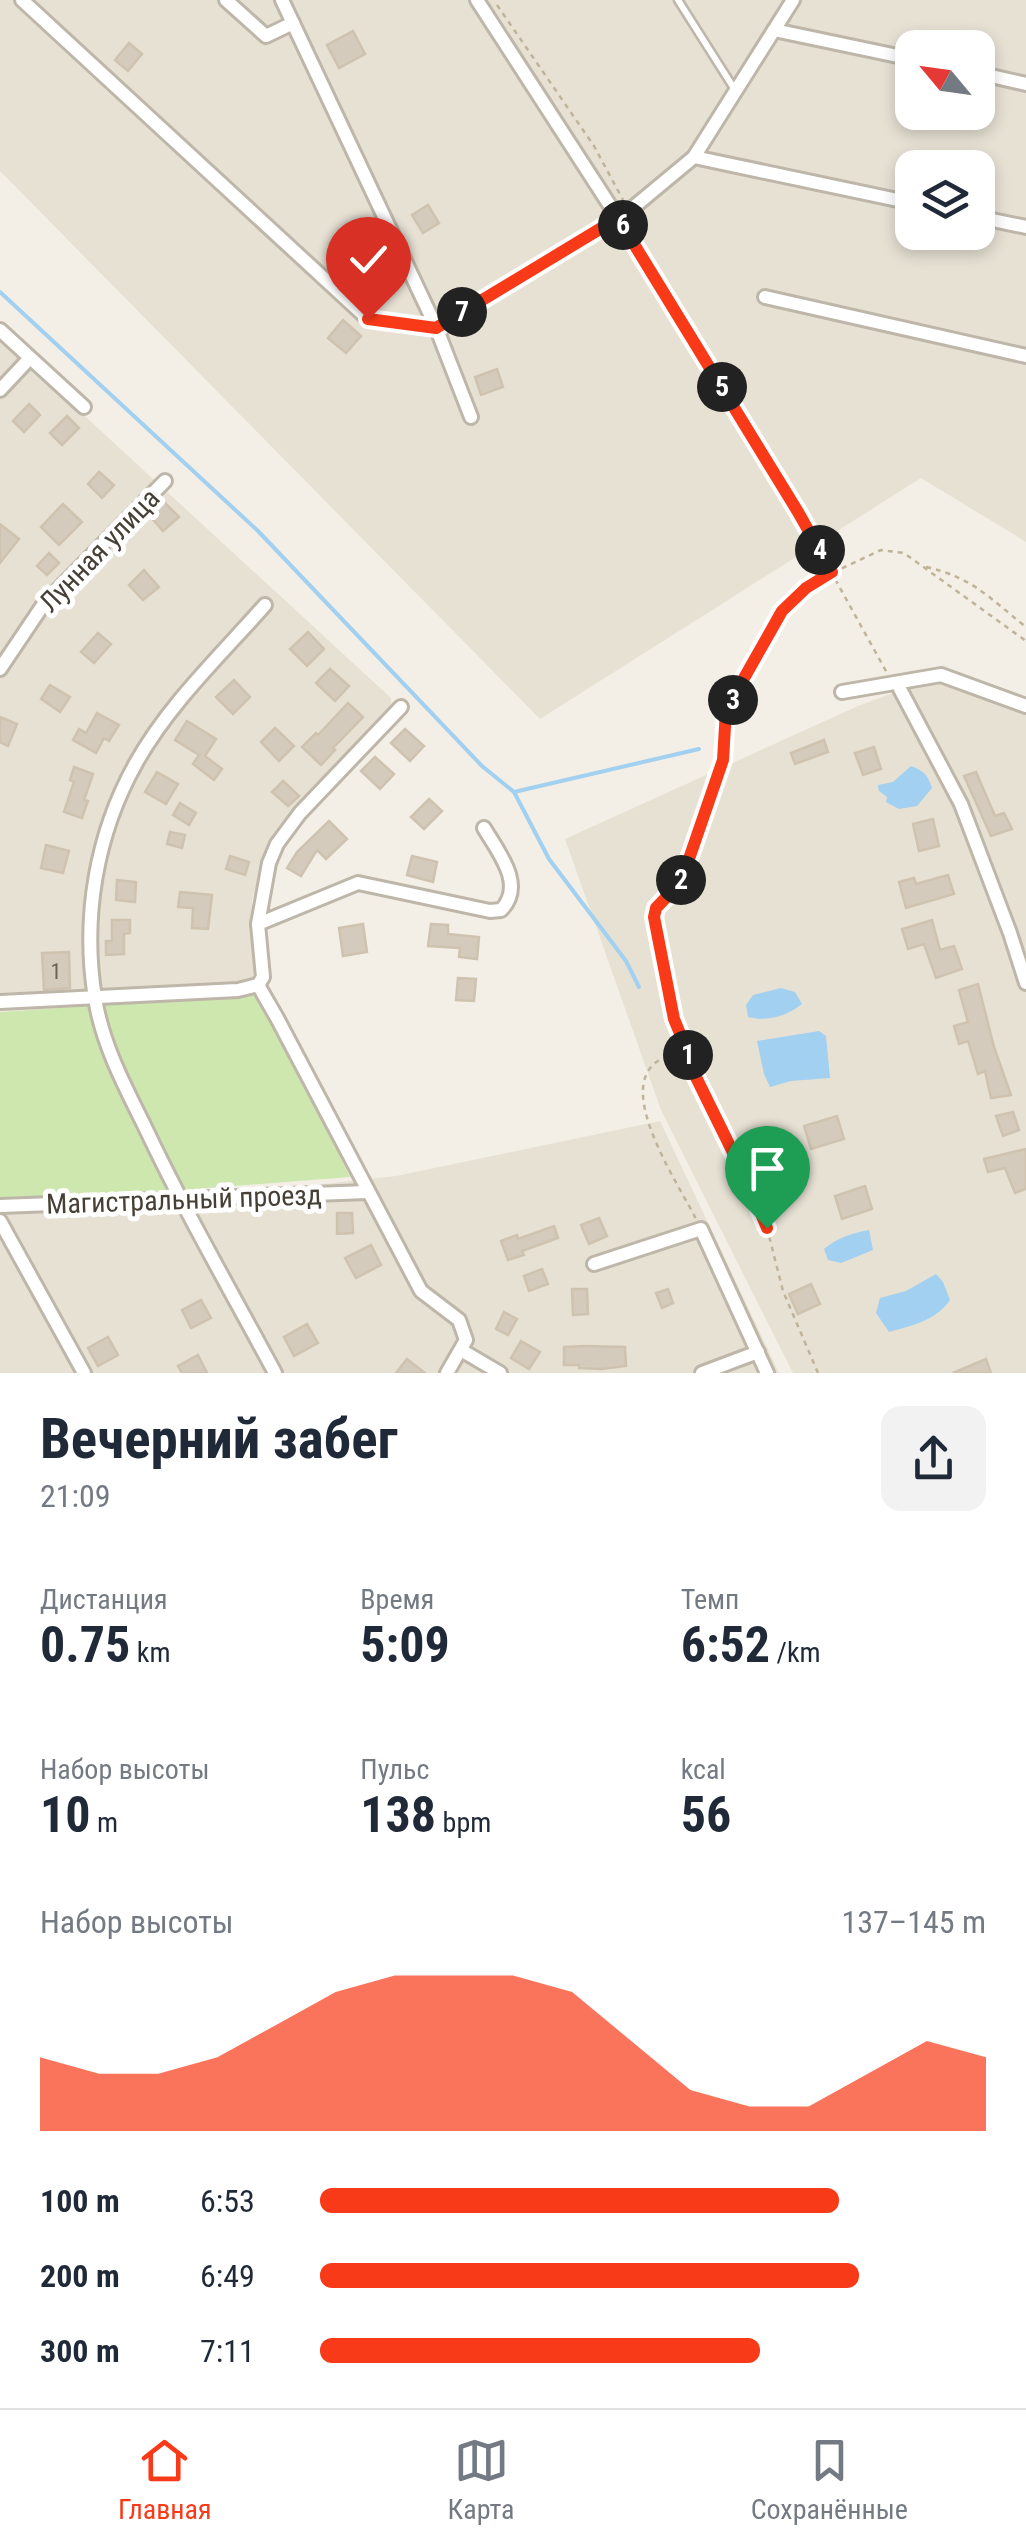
<!DOCTYPE html>
<html lang="ru">
<head>
<meta charset="utf-8">
<style>
	:root { --surface:#fff; --page:#f2f2f3; --text:#1f2937; --muted:#747a83; --line:#e0e1e3; --accent:#f83a18 }
	body { margin:0; font-family:"Roboto Condensed",sans-serif; background:var(--page); color:var(--text); height:100vh; display:flex; flex-direction:column; font-size:38px; white-space:nowrap }
	* { box-sizing:border-box; margin:0 }
	p { font-size:32px; color:var(--muted) }
	.icon { flex:none; width:55px; height:55px; fill:none; stroke:currentColor; stroke-width:2; stroke-linecap:round; stroke-linejoin:round }
	.map { position:relative; height:1373px; overflow:hidden }
	.side { display:flex; flex-direction:column; background:var(--surface); flex:1 }
	.side>* { flex:none }
	.needle { width:65px; rotate:299deg }
	.tools { position:absolute; left:895px; top:30px; display:grid; gap:20px }
	.tools a { display:grid; place-items:center; width:100px; height:100px; border-radius:20px; background:var(--surface); box-shadow:0 5px 15px #0003; font-size:50px }
	.pin { position:absolute; display:grid; place-items:center; width:85px; height:85px; color:#fff; margin:-102px -42px; border-radius:50% 50% 50% 0; rotate:-45deg; box-shadow:0 0 10px #0007 }
	.pin .icon { rotate:45deg }
	.km { position:absolute; width:50px; height:50px; margin:-25px; border-radius:50%; background:#222; color:#fff; font-size:28px; line-height:50px; text-align:center }
	.round { display:grid; place-items:center; flex:none; width:105px; height:105px; border-radius:20px; background:var(--page) }
	.headline { display:flex; align-items:center; justify-content:space-between; height:170px; padding:0 40px }
	h1 { font-size:55px; font-weight:700; line-height:75px }
	.metrics { display:grid; grid-template-columns:repeat(3,1fr); gap:15px; height:170px; padding:10px 40px }
	.metrics div { display:grid; align-content:center }
	.metrics b { font-size:50px; font-weight:700 }
	.metrics small { font-size:28px; font-weight:400 }
	.metrics p { font-size:28px }
	.chart { height:280px; padding:20px 40px }
	.chart p { display:flex; justify-content:space-between }
	.chart svg { width:100%; height:180px; margin-top:10px; fill:var(--accent); opacity:.7 }
	ul { padding:0 40px; list-style:none; font-size:32px }
	li { display:grid; grid-template-columns:160px 120px 1fr; align-items:center; height:75px }
	li i { height:25px; border-radius:12px; background:var(--accent) }
	.menu { display:flex; justify-content:space-around; align-items:center; height:140px; border-top:2px solid var(--line); background:var(--surface); font-size:28px; color:var(--muted) }
	.menu a { display:grid; justify-items:center; gap:5px }
	.menu .active { color:var(--accent) }
	.map>svg:first-child { display:block }
	.residential { fill:#e7e1d4; fill-rule:evenodd }
	.green { fill:#cee7af }
	.water { fill:#a2d0f0 }
	.lines { fill:none; stroke-linecap:round; stroke-linejoin:round }
	.stream { stroke:#a2d0f0; stroke-width:4 }
	.building { fill:#d4cbbc; stroke:#cfc3af; stroke-width:2.5 }
	.lane-casing { stroke:#beb7a9; stroke-width:11 }
	.street-casing { stroke:#beb7a9; stroke-width:18 }
	.path { stroke:#c0b39a; stroke-width:2.5; stroke-dasharray:5 5; stroke-linecap:butt }
	.lane { stroke:#fff; stroke-width:6 }
	.street { stroke:#fff; stroke-width:12 }
	.route-casing { stroke:#fff; stroke-width:20 }
	.route { stroke:#f83a18; stroke-width:12 }
	.labels { text-anchor:middle; stroke-width:10; stroke-linejoin:round; paint-order:stroke }
	.number-label { font-size:22px; fill:#6a6257 }
	.street-label { font-size:28px; fill:#463f35; stroke:#fff }
</style>
</head>
<body>
<div class="map">
<svg width="1026" height="1373" viewBox="0 0 1026 1373">
	<rect width="100%" height="100%" fill="#f3efe6"/>
	<g class="residential">
		<path d="M0,0h1026v542l-105,-64 -381,241 -540,-548zM912,48h66v64h-66zM912,168h66v64h-66z"/>
		<polygon points="0,338 391,698 392,711 285,822 264,859 252,899 250,930 256,969 250,981 0,1000"/>
		<polygon points="941,675 1026,706 1026,1373 793,1373 661,1110 565,839 858,706"/>
		<polygon points="660,1121 779,1373 0,1373 0,1210 179,1200 396,1176"/>
	</g>
	<polygon class="green" points="260,994 350,1177 0,1204 0,1012"/>
	<g class="water">
		<path d="M911,766c13,5 17,9 21,22l-15,18 -18,3 -13,-7 1,-5 -8,-6 -1,-6 15,-3z"/>
		<path d="M781,988l14,4 7,12c-15,12 -35,18 -54,13l-2,-12 7,-10z"/>
		<polygon points="819,1031 826,1036 830,1078 791,1081 770,1087 764,1074 757,1041"/>
		<path d="M869,1230l4,20 -32,13 -13,-3 -4,-11c13,-11 28,-16 45,-19z"/>
		<path d="M936,1274l7,8 7,18c-13,20 -39,26 -61,32l-13,-19 4,-15 26,-7z"/>
	</g>
	<g class="lines">
		<g class="stream">
			<polyline points="0,292 258,531 482,766 514,792 699,749"/>
			<polyline points="514,792 549,859 626,961 639,987"/>
		</g>
	</g>
	<g class="building">
		<polygon points="353,31 365,54 339,68 327,45"/>
		<polygon points="129,43 142,54 128,71 115,60"/>
		<polygon points="428,205 439,223 423,233 412,215"/>
		<polygon points="343,320 361,336 346,353 328,338"/>
		<polygon points="497,369 503,387 481,395 475,377"/>
		<polygon points="29,404 40,415 24,432 13,421"/>
		<polygon points="67,416 79,428 62,445 50,433"/>
		<polygon points="99,472 114,485 102,498 88,484"/>
		<polygon points="163,501 179,517 163,531 149,515"/>
		<polygon points="63,504 82,522 59,545 41,527"/>
		<polygon points="0,524 19,539 0,563"/>
		<polygon points="49,553 59,563 47,575 37,566"/>
		<polygon points="144,570 159,587 143,600 129,585"/>
		<polygon points="308,632 324,649 307,666 290,649"/>
		<polygon points="98,633 111,644 94,663 81,652"/>
		<polygon points="330,669 349,686 335,701 316,683"/>
		<polygon points="234,680 250,697 233,714 216,697"/>
		<polygon points="50,685 70,697 60,712 41,699"/>
		<polygon points="348,703 363,717 333,748 335,750 321,765 302,747 316,733 318,735"/>
		<polygon points="97,713 119,725 109,741 104,738 96,753 73,740 79,729 86,733"/>
		<polygon points="0,717 17,724 8,746 0,742"/>
		<polygon points="187,721 216,739 205,756 222,769 214,780 193,764 199,755 175,740"/>
		<polygon points="275,728 294,746 279,761 261,742"/>
		<polygon points="405,729 424,746 410,761 391,743"/>
		<polygon points="824,740 828,752 795,764 791,753"/>
		<polygon points="874,747 881,769 863,775 855,753"/>
		<polygon points="375,757 394,774 380,789 361,771"/>
		<polygon points="74,767 93,774 84,800 88,801 82,818 64,812 74,782 70,780"/>
		<polygon points="157,772 178,784 166,804 145,792"/>
		<polygon points="976,772 995,816 1004,813 1012,829 991,836 964,776"/>
		<polygon points="283,781 299,796 288,806 272,792"/>
		<polygon points="429,799 442,811 424,829 411,817"/>
		<polygon points="180,803 196,813 189,825 173,815"/>
		<polygon points="933,819 939,846 919,851 913,824"/>
		<polygon points="329,821 347,839 326,859 317,850 301,876 287,868 297,852"/>
		<polygon points="170,832 185,835 182,848 167,844"/>
		<polygon points="46,845 69,851 63,873 41,868"/>
		<polygon points="230,856 249,862 245,875 226,869"/>
		<polygon points="412,856 437,862 433,882 407,875"/>
		<polygon points="948,875 954,894 906,908 899,882 914,878 916,884"/>
		<polygon points="117,880 136,882 135,902 116,900"/>
		<polygon points="180,892 212,895 208,929 192,928 193,908 178,907"/>
		<polygon points="112,920 130,920 130,933 124,934 124,954 106,955 106,941 112,941"/>
		<polygon points="932,920 940,950 954,946 962,969 936,978 924,944 908,949 902,929"/>
		<polygon points="363,924 367,952 343,956 339,928"/>
		<polygon points="431,924 448,925 448,934 479,937 477,959 459,957 460,948 428,946"/>
		<polygon points="69,952 70,988 44,990 42,953"/>
		<polygon points="458,978 476,979 474,1001 456,1000"/>
		<polygon points="978,984 994,1047 1011,1095 991,1098 985,1071 978,1074 968,1041 959,1044 954,1026 968,1022 959,990"/>
		<polygon points="1013,1112 1019,1130 1003,1136 996,1116"/>
		<polygon points="837,1116 844,1139 811,1149 804,1126"/>
		<polygon points="1026,1149 1026,1189 1015,1193 1005,1168 988,1172 984,1159"/>
		<polygon points="865,1186 872,1209 842,1219 835,1196"/>
		<polygon points="337,1213 352,1213 353,1233 337,1234"/>
		<polygon points="599,1218 607,1236 589,1244 581,1225"/>
		<polygon points="554,1226 558,1238 522,1251 524,1255 508,1260 501,1241 517,1235 518,1239"/>
		<polygon points="371,1245 381,1265 356,1278 345,1258"/>
		<polygon points="542,1269 548,1284 529,1291 524,1276"/>
		<polygon points="811,1284 820,1304 798,1314 789,1294"/>
		<polygon points="572,1289 587,1289 588,1314 573,1315"/>
		<polygon points="668,1289 673,1303 662,1308 656,1293"/>
		<polygon points="201,1300 211,1318 191,1328 182,1310"/>
		<polygon points="504,1312 517,1319 508,1335 496,1329"/>
		<polygon points="307,1324 318,1343 294,1356 284,1337"/>
		<polygon points="108,1337 118,1355 98,1366 88,1348"/>
		<polygon points="521,1341 540,1352 529,1369 511,1358"/>
		<polygon points="586,1346 625,1347 626,1366 601,1369 579,1368 579,1365 564,1365 564,1347"/>
		<polygon points="198,1355 207,1373 182,1373 178,1366"/>
		<polygon points="407,1359 425,1373 396,1373"/>
		<polygon points="986,1359 991,1373 953,1373"/>
	</g>
	<g class="lines">
		<defs>
			<polyline id="lane" points="678,0 735,90"/>
			<g id="street">
				<polyline points="22,0 368,319 436,327 629,211 694,157 912,203"/>
				<polyline points="226,0 266,36 293,23"/>
				<polyline points="282,0 436,327 471,417"/>
				<polyline points="477,0 618,218"/>
				<polyline points="774,30 912,59"/>
				<polyline points="978,73 1026,84"/>
				<polyline points="694,157 793,0"/>
				<polyline points="978,217 1026,227"/>
				<polyline points="765,297 1026,356"/>
				<polyline points="0,330 84,407"/>
				<polyline points="0,390 30,358"/>
				<path d="M265,605c-45,51 -96,99 -129,158 -40,71 -54,155 -41,235 7,45 29,87 49,127 40,85 87,166 131,248"/>
				<polyline points="0,669 43,605 165,481"/>
				<polyline points="900,689 961,804 1010,933 1026,983"/>
				<polyline points="842,692 941,675 1026,706"/>
				<path d="M258,924l100,-41 132,28 11,-1c25,-25 -3,-58 -17,-82"/>
				<polyline points="258,985 277,1018 421,1291 459,1320 466,1340 447,1373"/>
				<polyline points="258,985 263,977 258,924 269,863 277,844 300,813 401,707"/>
				<polyline points="0,1002 238,990 258,985"/>
				<polyline points="0,1206 367,1192"/>
				<polyline points="0,1221 84,1373"/>
				<polyline points="594,1264 701,1229 767,1373"/>
				<polyline points="461,1350 500,1373"/>
				<polyline points="702,1373 758,1352"/>
			</g>
		</defs>
		<use href="#lane" class="lane-casing"/>
		<use href="#street" class="street-casing"/>
		<g class="path">
			<polyline points="497,5 594,146 623,200"/>
			<polyline points="624,228 798,512 887,673"/>
			<path d="M926,567c48,11 63,31 100,60"/>
			<path d="M687,1050c-12,4 -28,7 -36,17 -29,34 28,118 45,152"/>
			<polyline points="818,1373 783,1291 767,1228 749,1185 691,1067 686,1047 673,1019 653,924 656,908 679,884 723,760 726,710 782,611 806,588 832,573 881,550 904,553 1026,641"/>
		</g>
		<use href="#lane" class="lane"/>
		<use href="#street" class="street"/>
	</g>
	<g class="lines">
		<defs>
			<polyline id="route" points="368,319 436,328 618,218 798,512 832,572 806,588 782,611 726,710 723,760 690,856 679,884 656,908 654,917 674,1019 686,1048 691,1067 749,1185 767,1228"/>
		</defs>
		<use href="#route" class="route-casing"/>
		<use href="#route" class="route"/>
	</g>
	<g class="labels">
		<g class="number-label">
			<text x="56" y="979">1</text>
		</g>
		<g class="street-label">
			<text transform="translate(99 550) rotate(-46)" y="10">Лунная улица</text>
			<text transform="translate(184 1199) rotate(-2)" y="10">Магистральный проезд</text>
		</g>
	</g>
</svg>
<div class="tools">
<a><svg class="needle" viewBox="-14 -14 28 28"><path d="M0-13l5 13h-10z" fill="#e53935"/><path d="M0 13l5-13h-10z" fill="#747a83"/></svg></a>
<a><svg class="icon" aria-label="layers" viewBox="0 0 24 24"><path d="M12 4l9 5-9 5-9-5zM3 14l9 5 9-5"/></svg></a>
</div>
<div class="pin" style="left:767px;top:1228px;background:#1e9e55"><svg class="icon" aria-label="arrive" viewBox="0 0 24 24"><path d="M6 21V4h12l-3 4 3 4H6"/></svg></div>
<div class="pin" style="left:368px;top:319px;background:#d93025"><svg class="icon" aria-label="check" viewBox="0 0 24 24"><path d="M5 12l5 5 9-10"/></svg></div>
<b class="km" style="left:688px;top:1055px">1</b>
<b class="km" style="left:681px;top:880px">2</b>
<b class="km" style="left:733px;top:700px">3</b>
<b class="km" style="left:820px;top:550px">4</b>
<b class="km" style="left:722px;top:387px">5</b>
<b class="km" style="left:623px;top:225px">6</b>
<b class="km" style="left:462px;top:312px">7</b>
</div>
<section class="side">
<div class="headline"><div><h1>Вечерний забег</h1><p>21:09</p></div><a class="round"><svg class="icon" aria-label="share" viewBox="0 0 24 24"><path d="M12 15V3M7 8l5-5 5 5M5 13v7h14v-7"/></svg></a></div>
<div class="metrics">
<div><p>Дистанция</p><b>0.75<small> km</small></b></div>
<div><p>Время</p><b>5:09</b></div>
<div><p>Темп</p><b>6:52<small> /km</small></b></div>
</div>
<div class="metrics">
<div><p>Набор высоты</p><b>10<small> m</small></b></div>
<div><p>Пульс</p><b>138<small> bpm</small></b></div>
<div><p>kcal</p><b>56</b></div>
</div>
<div class="chart"><p><span>Набор высоты</span>137–145 m</p>
<svg viewBox="0 0 160 44" preserveAspectRatio="none"><path d="M0 44V26L10 30L20 30L30 26L40 18L50 10L60 6L70 6L80 6L90 10L100 22L110 34L120 38L130 38L140 30L150 22L160 26V44z"/></svg>
</div>
<ul>
<li><b>100 m</b>6:53<i style="width:78%"></i></li>
<li><b>200 m</b>6:49<i style="width:81%"></i></li>
<li><b>300 m</b>7:11<i style="width:66%"></i></li>
</ul>
</section>
<nav class="menu">
<a class="active"><svg class="icon" aria-label="home" viewBox="0 0 24 24"><path d="M3 11l9-7 9 7M6 9v11h12V9"/></svg>Главная</a>
<a><svg class="icon" aria-label="map" viewBox="0 0 24 24"><path d="M3 6l6-2 6 2 6-2v14l-6 2-6-2-6 2zM9 4v14M15 6v14"/></svg>Карта</a>
<a><svg class="icon" aria-label="saved" viewBox="0 0 24 24"><path d="M7 4h10v16l-5-4-5 4z"/></svg>Сохранённые</a>
</nav>
</body>
</html>
